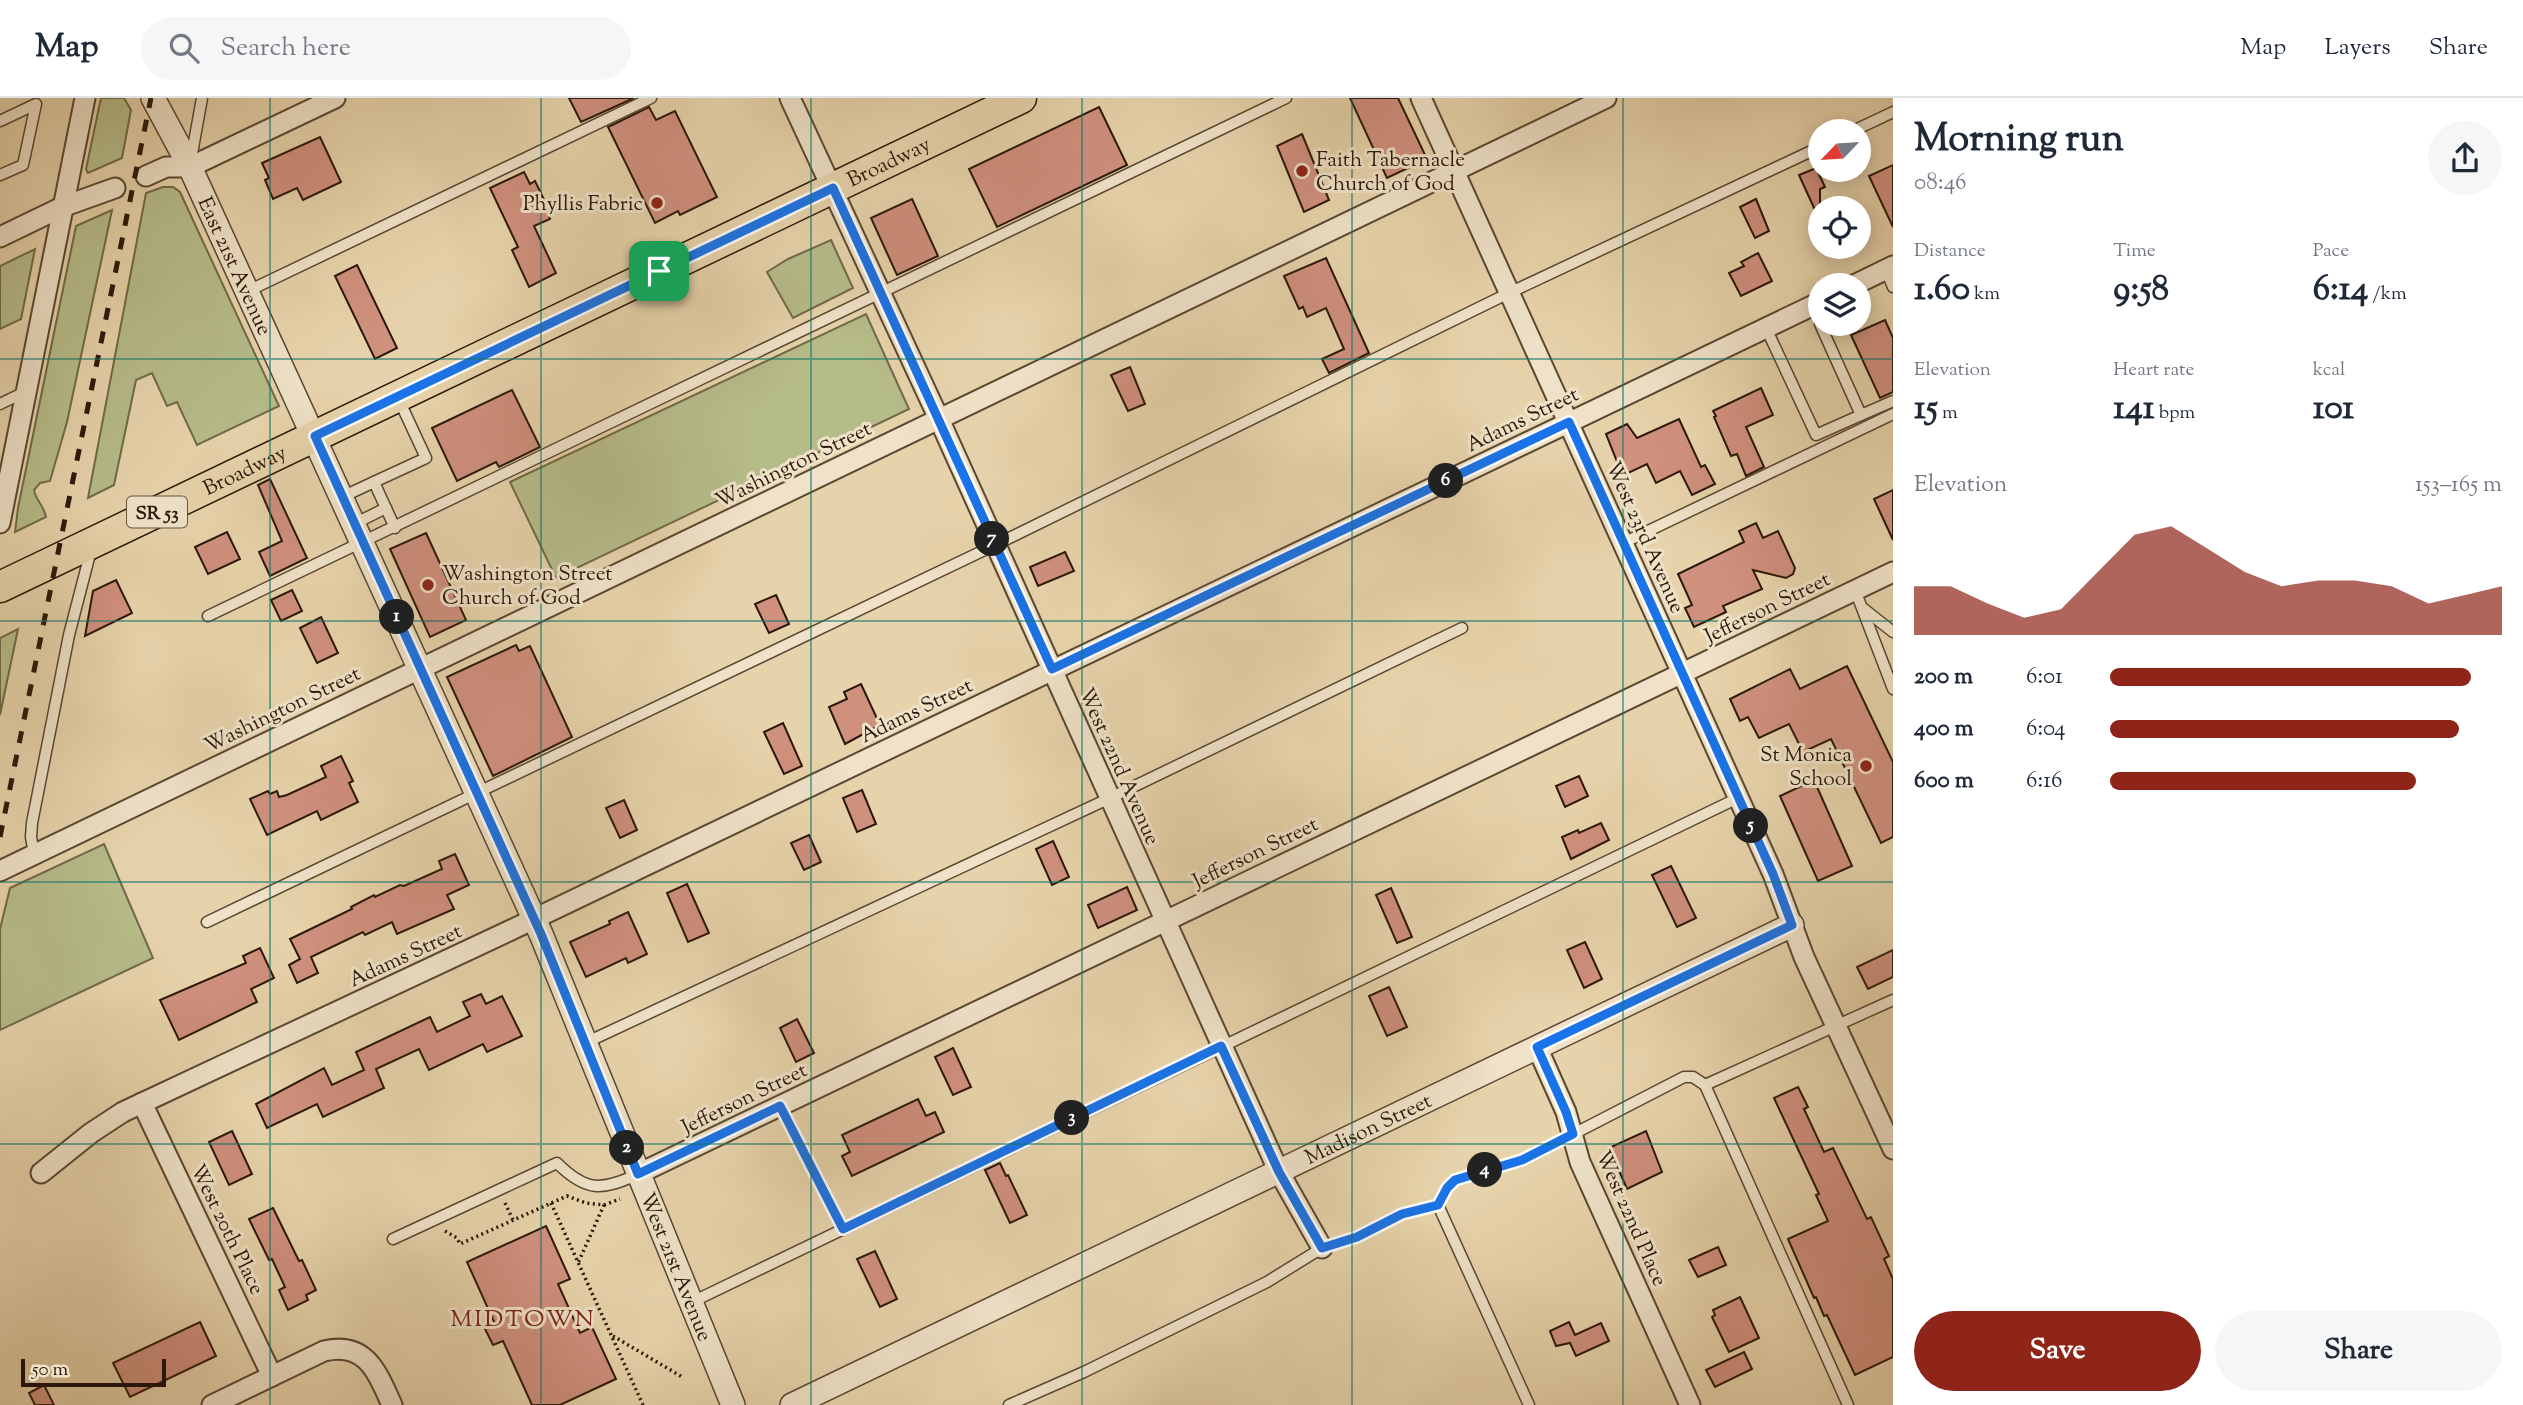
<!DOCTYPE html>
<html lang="en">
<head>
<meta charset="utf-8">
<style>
	:root { --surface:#fff; --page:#f6f6f7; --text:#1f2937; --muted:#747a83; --line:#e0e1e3; --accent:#8f2418 }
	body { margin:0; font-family:"Sorts Mill Goudy",serif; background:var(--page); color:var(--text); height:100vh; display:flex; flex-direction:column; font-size:26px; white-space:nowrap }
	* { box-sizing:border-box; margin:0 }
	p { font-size:23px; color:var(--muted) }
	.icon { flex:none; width:38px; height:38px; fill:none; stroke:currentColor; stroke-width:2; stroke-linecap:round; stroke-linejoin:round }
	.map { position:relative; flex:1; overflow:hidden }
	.sheet { display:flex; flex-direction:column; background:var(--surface); width:630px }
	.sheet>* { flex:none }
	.needle { width:46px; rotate:245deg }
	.controls { position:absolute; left:1808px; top:21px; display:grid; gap:14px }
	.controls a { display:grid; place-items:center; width:63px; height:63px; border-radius:50%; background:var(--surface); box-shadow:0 4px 18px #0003; font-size:35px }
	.scale { position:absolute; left:21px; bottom:18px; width:145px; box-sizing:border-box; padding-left:7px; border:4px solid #2b180a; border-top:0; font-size:19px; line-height:24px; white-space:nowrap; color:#2b180a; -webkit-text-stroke:5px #efe2c8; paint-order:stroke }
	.pin { position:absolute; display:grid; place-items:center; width:60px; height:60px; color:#fff; margin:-30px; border-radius:14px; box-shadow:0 4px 10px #0006 }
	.km { position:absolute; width:35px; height:35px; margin:-18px; border-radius:50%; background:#222; color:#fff; font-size:19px; line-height:35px; text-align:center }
	.round { display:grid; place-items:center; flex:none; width:74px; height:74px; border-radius:37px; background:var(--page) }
	.headline { display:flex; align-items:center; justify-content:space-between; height:119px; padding:0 21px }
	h1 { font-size:38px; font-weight:800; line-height:52px }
	.figures { display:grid; grid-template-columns:repeat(3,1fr); gap:10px; height:119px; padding:7px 21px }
	.figures div { display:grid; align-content:center }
	.figures b { font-size:35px; font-weight:800 }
	.figures small { font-size:19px; font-weight:400 }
	.figures p { font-size:19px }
	.chart { height:196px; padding:14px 21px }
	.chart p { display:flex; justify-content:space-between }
	.chart svg { width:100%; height:126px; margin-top:7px; fill:var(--accent); opacity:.7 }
	.primary-button { display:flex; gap:14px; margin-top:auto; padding:14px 21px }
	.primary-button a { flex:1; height:80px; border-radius:42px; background:var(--accent); color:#fff; font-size:28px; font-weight:800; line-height:80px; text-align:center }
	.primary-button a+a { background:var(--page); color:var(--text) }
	ul { padding:0 21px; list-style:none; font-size:23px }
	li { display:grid; grid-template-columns:112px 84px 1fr; align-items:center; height:52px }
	li i { height:18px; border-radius:9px; background:var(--accent) }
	header { display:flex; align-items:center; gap:42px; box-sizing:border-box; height:98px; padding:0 35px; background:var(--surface); border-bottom:2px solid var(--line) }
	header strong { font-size:33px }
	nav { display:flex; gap:38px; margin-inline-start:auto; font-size:24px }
	.search { width:490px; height:63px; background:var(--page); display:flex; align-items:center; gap:18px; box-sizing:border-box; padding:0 24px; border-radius:38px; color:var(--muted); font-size:26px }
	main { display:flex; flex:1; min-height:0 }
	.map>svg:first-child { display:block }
	.green { fill:#b6bc89; stroke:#706a4a; stroke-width:2 }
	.building { fill:#d0907e; stroke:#2b180a; stroke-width:2 }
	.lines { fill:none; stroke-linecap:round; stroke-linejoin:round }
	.service-casing { stroke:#5a4732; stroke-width:13 }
	.minor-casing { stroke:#5a4732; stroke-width:23 }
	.tertiary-casing { stroke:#5a4732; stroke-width:26 }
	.primary-casing { stroke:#2b180a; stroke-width:33 }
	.path { stroke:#2b180a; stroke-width:3.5; stroke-dasharray:2 3.5; stroke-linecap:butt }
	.service { stroke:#efe2c8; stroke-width:10 }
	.minor { stroke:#efe2c8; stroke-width:19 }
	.tertiary { stroke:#efe2c8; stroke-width:23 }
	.primary { stroke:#e7d3ab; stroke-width:30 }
	.rail { stroke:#2b180a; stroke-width:5; stroke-dasharray:12 12; stroke-linecap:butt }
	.route-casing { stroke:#fff; stroke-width:14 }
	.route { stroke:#1a73e8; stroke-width:9 }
	.grid { fill:none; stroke:#0f766e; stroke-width:2; stroke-opacity:0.55 }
	.poi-dot { fill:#8f2418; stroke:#efe2c8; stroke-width:2.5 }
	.labels { text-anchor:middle; stroke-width:6; stroke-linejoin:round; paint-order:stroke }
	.shield { fill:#efe2c8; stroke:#665543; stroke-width:2 }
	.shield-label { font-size:19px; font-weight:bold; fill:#2b180a }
	.poi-label { font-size:21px; fill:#2b180a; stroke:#efe2c8; text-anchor:start }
	.street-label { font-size:21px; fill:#2b180a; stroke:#efe2c8 }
	.quarter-label { font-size:24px; letter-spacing:2px; fill:#7a1f14; stroke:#efe2c8 }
</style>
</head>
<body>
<header>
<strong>Map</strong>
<div class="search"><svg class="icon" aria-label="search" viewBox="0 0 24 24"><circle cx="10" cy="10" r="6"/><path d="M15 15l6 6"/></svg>Search here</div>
<nav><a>Map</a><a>Layers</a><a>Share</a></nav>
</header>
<main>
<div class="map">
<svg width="1893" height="1307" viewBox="0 0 1893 1307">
	<rect width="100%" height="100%" fill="#e7d3ab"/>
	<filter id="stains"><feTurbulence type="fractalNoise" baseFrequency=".00286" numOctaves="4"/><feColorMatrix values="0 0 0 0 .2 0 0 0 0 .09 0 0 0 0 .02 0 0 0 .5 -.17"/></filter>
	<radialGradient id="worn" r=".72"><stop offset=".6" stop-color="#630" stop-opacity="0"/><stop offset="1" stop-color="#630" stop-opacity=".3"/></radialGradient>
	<g class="green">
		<polygon points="101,0 124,0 131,12 122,60 88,75 86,71"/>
		<polygon points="163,89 173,89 180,94 279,308 197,347 177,304 167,308 152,275 136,282 114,387 88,400 146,95"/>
		<path d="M112,112l-45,212 -17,59 -10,2 -6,7c1,9 10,16 12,27l-31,15 3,-24 58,-282z"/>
		<polygon points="831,142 853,190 793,220 767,174 788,161"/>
		<polygon points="35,151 21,221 0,231 0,168"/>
		<polygon points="866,216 909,311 556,480 510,384"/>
		<polygon points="18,531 0,617 0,540"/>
		<polygon points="104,746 153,860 0,932 0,831 10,790"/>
	</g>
	<g class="building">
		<polygon points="569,0 634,0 581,24"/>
		<polygon points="1350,0 1398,0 1427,61 1387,80"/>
		<polygon points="649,9 656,22 675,13 717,99 680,117 678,113 655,125 608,29"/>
		<polygon points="1099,9 1127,67 997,129 969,71"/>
		<polygon points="1302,36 1329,102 1304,114 1277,48"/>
		<polygon points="320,39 341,84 303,102 297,90 273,101 265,82 269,80 262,65"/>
		<polygon points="1893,67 1893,129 1869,78"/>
		<polygon points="1816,70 1825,89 1820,91 1820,123 1799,77"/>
		<polygon points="524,74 530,86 535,83 550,114 548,116 550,121 534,128 556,175 529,189 512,152 518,149 490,90"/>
		<polygon points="912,101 938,158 897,177 871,120"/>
		<polygon points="1756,101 1769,133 1755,140 1740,109"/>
		<polygon points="1758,155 1772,183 1741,198 1729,175 1744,168 1741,164"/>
		<polygon points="1326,160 1369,255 1329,275 1322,261 1344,251 1326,210 1307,219 1303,209 1299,211 1284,178"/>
		<polygon points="357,167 397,250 375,261 335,178"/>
		<polygon points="1885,222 1893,240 1893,294 1880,300 1851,237"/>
		<polygon points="1130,269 1145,306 1128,313 1111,277"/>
		<polygon points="1761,290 1773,317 1746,329 1764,369 1746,378 1737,356 1731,358 1714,319 1716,318 1713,313"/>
		<polygon points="512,292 540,349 499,369 496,364 457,383 432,330"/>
		<polygon points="1679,321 1701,369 1705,367 1715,386 1692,397 1680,373 1656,385 1647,366 1626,376 1623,370 1620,371 1606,336 1627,326 1637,340"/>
		<polygon points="270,381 307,460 270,478 259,454 282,443 258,387"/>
		<polygon points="1893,392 1893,442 1874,401"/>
		<polygon points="1756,425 1763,440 1778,433 1795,470 1793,476 1786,480 1753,472 1762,491 1723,508 1726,514 1694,529 1685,510 1692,507 1678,476 1744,444 1739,433"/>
		<polygon points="227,434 240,461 208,476 195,449"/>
		<polygon points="426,435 466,522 430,539 390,451"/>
		<polygon points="1065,454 1074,473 1038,488 1030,469"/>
		<polygon points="116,482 132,515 85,538 93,493"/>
		<polygon points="292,492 302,513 281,523 271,502"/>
		<polygon points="776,497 789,526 769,535 755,506"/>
		<polygon points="321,519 338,555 317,565 300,530"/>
		<polygon points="516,547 519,553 530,548 572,639 493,678 447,579"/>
		<polygon points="1847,568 1893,664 1893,739 1881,745 1831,641 1803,654 1789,626 1759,640 1748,619 1740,623 1730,601 1790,571 1800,591"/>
		<polygon points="861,586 880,627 845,646 829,609 847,601 844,594"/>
		<polygon points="783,625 802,668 784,676 764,634"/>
		<polygon points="341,658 353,683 349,685 358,704 321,722 317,713 267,737 250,701 268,693 270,696 277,693 279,699 287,697 326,679 321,668"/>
		<polygon points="1579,678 1588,698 1565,709 1556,688"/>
		<polygon points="1814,682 1852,768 1818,783 1780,698"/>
		<polygon points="862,692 876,726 857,734 843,700"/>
		<polygon points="624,702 637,732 620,740 606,710"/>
		<polygon points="1601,725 1609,742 1571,761 1562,739 1578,732 1579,735"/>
		<polygon points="809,737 821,764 804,772 791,745"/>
		<polygon points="1053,743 1069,779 1052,787 1036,751"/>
		<polygon points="455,756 469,787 447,797 454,811 397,836 392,824 365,837 363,834 311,859 318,875 297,885 289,867 300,861 290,841 352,811 351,809 374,797 375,799 400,787 404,788 442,771 439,763"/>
		<polygon points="1671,768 1696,820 1677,829 1652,777"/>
		<polygon points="687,786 709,835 688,844 667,795"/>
		<polygon points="1127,789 1137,812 1098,830 1088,807"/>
		<polygon points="1391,790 1412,839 1397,845 1376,797"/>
		<polygon points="628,814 647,856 628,865 626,860 586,879 570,844 610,826 609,823"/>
		<polygon points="1585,844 1602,881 1584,890 1567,852"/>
		<polygon points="260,850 274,880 251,891 257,904 179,942 160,902 246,865 243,858"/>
		<polygon points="1893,852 1893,879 1868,891 1857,869"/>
		<polygon points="1389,889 1407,929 1387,938 1369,898"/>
		<polygon points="481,896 486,906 502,898 522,938 487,954 483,946 429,972 419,951 376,971 384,990 323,1019 317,1006 267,1030 256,1006 324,970 332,987 364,972 356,954 430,919 437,934 470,918 463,904"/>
		<polygon points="797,921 814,955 796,964 780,930"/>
		<polygon points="953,950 971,989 953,997 935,959"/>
		<polygon points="1798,989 1808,1009 1804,1011 1824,1054 1833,1050 1867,1121 1871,1119 1889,1158 1884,1161 1893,1181 1893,1259 1855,1277 1827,1217 1824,1218 1816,1199 1814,1200 1788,1141 1828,1123 1816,1097 1819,1096 1774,1000"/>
		<polygon points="918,1001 926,1018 935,1014 944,1034 852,1078 842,1058 850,1054 842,1037"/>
		<polygon points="232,1033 252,1076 229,1087 209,1044"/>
		<polygon points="1646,1033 1662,1074 1627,1091 1609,1050"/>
		<polygon points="1000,1065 1006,1078 1008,1077 1027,1117 1010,1125 985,1072"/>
		<polygon points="273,1110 299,1163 302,1162 316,1192 306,1197 308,1202 288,1212 279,1192 285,1189 272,1161 269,1162 249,1121"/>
		<polygon points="546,1128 570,1181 558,1186 580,1235 592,1229 616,1281 560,1307 532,1307 503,1243 493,1247 485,1231 495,1226 467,1164"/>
		<polygon points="1718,1149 1726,1167 1698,1179 1689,1162"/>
		<polygon points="875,1153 897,1201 880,1209 857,1161"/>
		<polygon points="1740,1199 1759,1240 1729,1254 1712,1219 1715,1217 1713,1212"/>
		<polygon points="200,1224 216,1258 130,1299 113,1265"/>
		<polygon points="1569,1224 1575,1237 1601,1225 1609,1243 1576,1258 1570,1245 1556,1248 1550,1233"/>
		<polygon points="1744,1254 1752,1271 1715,1289 1706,1272"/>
		<polygon points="44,1287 54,1307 35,1307 29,1295"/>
	</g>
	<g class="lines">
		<defs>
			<g id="service">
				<polyline points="0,23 36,6 23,67 0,77"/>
				<polyline points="1853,33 1893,14"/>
				<polyline points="191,61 202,0"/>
				<polyline points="1886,172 1893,189"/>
				<polyline points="248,193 651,0"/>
				<polyline points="1766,230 1816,337 1861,317 1820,226"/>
				<polyline points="0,306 27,293"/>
				<polyline points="1861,317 1893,303"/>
				<polyline points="342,399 374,384"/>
				<polyline points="354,426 386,410"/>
				<polyline points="395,430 374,384 426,360 399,302"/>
				<polyline points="1623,445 1893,316"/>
				<polyline points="1855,492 1893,591"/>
				<polyline points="1864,511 1893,534"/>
				<polyline points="208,518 1286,0"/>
				<polyline points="34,756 31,739 32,725 69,537 91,452"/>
				<polyline points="207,824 995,447 1511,194 1820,49"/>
				<polyline points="585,945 1110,700 1462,530"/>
				<polyline points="1705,987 1893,902"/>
				<polyline points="780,1008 843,1131"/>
				<polyline points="1438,1107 1529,1307"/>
				<path d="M393,1141l164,-76c29,29 45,28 81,11"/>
				<polyline points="692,1204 1738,700"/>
				<polyline points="1009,1307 1084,1274 1267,1184 1322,1150 1357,1139 1402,1116 1438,1107 1447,1090 1455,1082 1523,1062 1684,979 1693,979 1705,987 1848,1307"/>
			</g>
			<g id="minor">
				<polyline points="790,0 939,321 1279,1074 1322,1150"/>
				<polyline points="1421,0 1773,776 1804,859 1893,1051"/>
				<polyline points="146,78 166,69 190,69 335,0"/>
				<polyline points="0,139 62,109 115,90"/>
				<polyline points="1854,187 1893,168"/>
				<polyline points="0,425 85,0"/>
				<polyline points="0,773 1606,0"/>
				<polyline points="1537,949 1566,1014 1580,1064 1690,1307"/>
				<polyline points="142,1005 272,1278"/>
				<polyline points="41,1075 91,1035 123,1014 511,832 1820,204"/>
				<polyline points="638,1076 1893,474"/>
				<path d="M212,1307l112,-54c42,-10 53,21 68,54"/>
			</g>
			<g id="tertiary">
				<path id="s1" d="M153,0l37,69 351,767 192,471"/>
				<path id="s2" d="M792,1307l1000,-480"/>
			</g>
			<g id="primary">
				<path id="s3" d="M0,489l1021,-489"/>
			</g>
		</defs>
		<use href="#service" class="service-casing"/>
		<use href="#minor" class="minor-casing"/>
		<use href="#tertiary" class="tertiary-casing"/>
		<use href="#primary" class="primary-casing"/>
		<g class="path">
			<polyline points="505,1105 513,1122"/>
			<polyline points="551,1105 643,1307"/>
			<polyline points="604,1107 620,1101"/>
			<polyline points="445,1133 457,1140 460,1146 567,1098 586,1105 604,1107 578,1165"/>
			<polyline points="613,1238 684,1280"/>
		</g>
		<use href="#service" class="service"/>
		<use href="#minor" class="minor"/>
		<use href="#tertiary" class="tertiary"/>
		<use href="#primary" class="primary"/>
		<polyline class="rail" points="0,739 151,0"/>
	</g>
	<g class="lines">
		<defs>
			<polygon id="route" points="833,90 1052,571 1569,324 1773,776 1792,827 1537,949 1566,1014 1573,1036 1522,1062 1455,1082 1447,1090 1438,1107 1402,1116 1357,1139 1322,1150 1279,1074 1221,948 843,1131 780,1008 638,1076 541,836 315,338"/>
		</defs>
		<use href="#route" class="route-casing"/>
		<use href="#route" class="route"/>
	</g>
	<path class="grid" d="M270,0v1307M541,0v1307M811,0v1307M1082,0v1307M1352,0v1307M1623,0v1307M0,261h1893M0,523h1893M0,784h1893M0,1046h1893"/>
	<g class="poi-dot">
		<circle cx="1302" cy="73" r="7"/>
		<circle cx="657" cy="105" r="7"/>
		<circle cx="428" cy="487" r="7"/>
		<circle cx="1866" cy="668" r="7"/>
	</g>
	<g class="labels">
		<rect class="shield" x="127" y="398.5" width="60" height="31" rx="5"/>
		<g class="shield-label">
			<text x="157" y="421">SR 53</text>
		</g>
		<g class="poi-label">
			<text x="1316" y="68">Faith Tabernacle<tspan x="1316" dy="24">Church of God</tspan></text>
			<text x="643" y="112" text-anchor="end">Phyllis Fabric</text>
			<text x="442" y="482">Washington Street<tspan x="442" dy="24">Church of God</tspan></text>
			<text x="1852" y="663" text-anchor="end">St Monica<tspan x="1852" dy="24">School</tspan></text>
		</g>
		<g class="street-label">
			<text dy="7" stroke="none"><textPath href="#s3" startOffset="985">Broadway</textPath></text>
			<text dy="7" stroke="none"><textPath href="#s1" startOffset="187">East 21st Avenue</textPath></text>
			<text transform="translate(1522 321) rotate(-26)" y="7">Adams Street</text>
			<text transform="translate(793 366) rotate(-26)" y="7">Washington Street</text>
			<text dy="7" stroke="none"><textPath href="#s3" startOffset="271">Broadway</textPath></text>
			<text transform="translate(1646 439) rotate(66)" y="7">West 23rd Avenue</text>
			<text transform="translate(1767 509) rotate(-26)" y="7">Jefferson Street</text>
			<text transform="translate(282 611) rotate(-26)" y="7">Washington Street</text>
			<text transform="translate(916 612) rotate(-26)" y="7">Adams Street</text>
			<text transform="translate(1120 668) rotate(66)" y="7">West 22nd Avenue</text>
			<text transform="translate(1255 754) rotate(-26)" y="7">Jefferson Street</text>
			<text transform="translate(405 857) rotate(-25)" y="7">Adams Street</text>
			<text transform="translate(744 1000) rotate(-26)" y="7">Jefferson Street</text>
			<text dy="7" stroke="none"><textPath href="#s2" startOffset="639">Madison Street</textPath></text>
			<text transform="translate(1632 1120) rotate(66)" y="7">West 22nd Place</text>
			<text transform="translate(228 1131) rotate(64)" y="7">West 20th Place</text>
			<text dy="7" stroke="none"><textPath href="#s1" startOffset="1281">West 21st Avenue</textPath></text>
		</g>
		<g class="quarter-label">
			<text x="523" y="1228">MIDTOWN</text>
		</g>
	</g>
	<rect width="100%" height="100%" filter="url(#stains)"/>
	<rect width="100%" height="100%" fill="url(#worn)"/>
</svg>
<div class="controls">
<a><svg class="needle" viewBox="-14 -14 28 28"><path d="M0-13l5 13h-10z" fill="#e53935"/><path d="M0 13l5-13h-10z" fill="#747a83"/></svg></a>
<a><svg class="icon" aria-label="locate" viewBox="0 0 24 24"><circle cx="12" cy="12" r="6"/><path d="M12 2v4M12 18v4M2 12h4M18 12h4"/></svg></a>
<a><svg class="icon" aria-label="layers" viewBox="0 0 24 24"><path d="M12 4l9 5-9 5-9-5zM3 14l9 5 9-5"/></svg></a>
</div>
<div class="scale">50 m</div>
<div class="pin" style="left:659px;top:173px;background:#1e9e55"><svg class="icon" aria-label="arrive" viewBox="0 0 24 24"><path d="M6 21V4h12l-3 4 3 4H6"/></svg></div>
<b class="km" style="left:397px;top:519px">1</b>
<b class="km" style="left:627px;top:1050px">2</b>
<b class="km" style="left:1072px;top:1020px">3</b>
<b class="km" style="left:1485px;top:1072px">4</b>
<b class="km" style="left:1751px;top:728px">5</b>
<b class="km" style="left:1446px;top:383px">6</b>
<b class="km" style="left:992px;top:441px">7</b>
</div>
<section class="sheet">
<div class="headline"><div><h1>Morning run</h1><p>08:46</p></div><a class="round"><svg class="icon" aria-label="share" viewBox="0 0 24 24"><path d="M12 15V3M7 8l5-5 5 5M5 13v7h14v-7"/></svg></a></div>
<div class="figures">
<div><p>Distance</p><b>1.60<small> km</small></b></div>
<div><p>Time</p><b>9:58</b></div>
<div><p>Pace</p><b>6:14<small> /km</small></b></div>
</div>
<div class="figures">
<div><p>Elevation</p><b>15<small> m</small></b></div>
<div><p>Heart rate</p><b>141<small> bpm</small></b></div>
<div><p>kcal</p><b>101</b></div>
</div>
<div class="chart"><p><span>Elevation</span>153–165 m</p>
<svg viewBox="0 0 160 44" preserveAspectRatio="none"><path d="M0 44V27L10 27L20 33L30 38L40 35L50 22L60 9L70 6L80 14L90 22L100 27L110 25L120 25L130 27L140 33L150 30L160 27V44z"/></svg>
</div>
<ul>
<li><b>200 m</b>6:01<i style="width:92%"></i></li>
<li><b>400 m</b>6:04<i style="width:89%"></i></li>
<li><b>600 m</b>6:16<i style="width:78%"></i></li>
</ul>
<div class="primary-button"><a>Save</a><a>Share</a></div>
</section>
</main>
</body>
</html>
